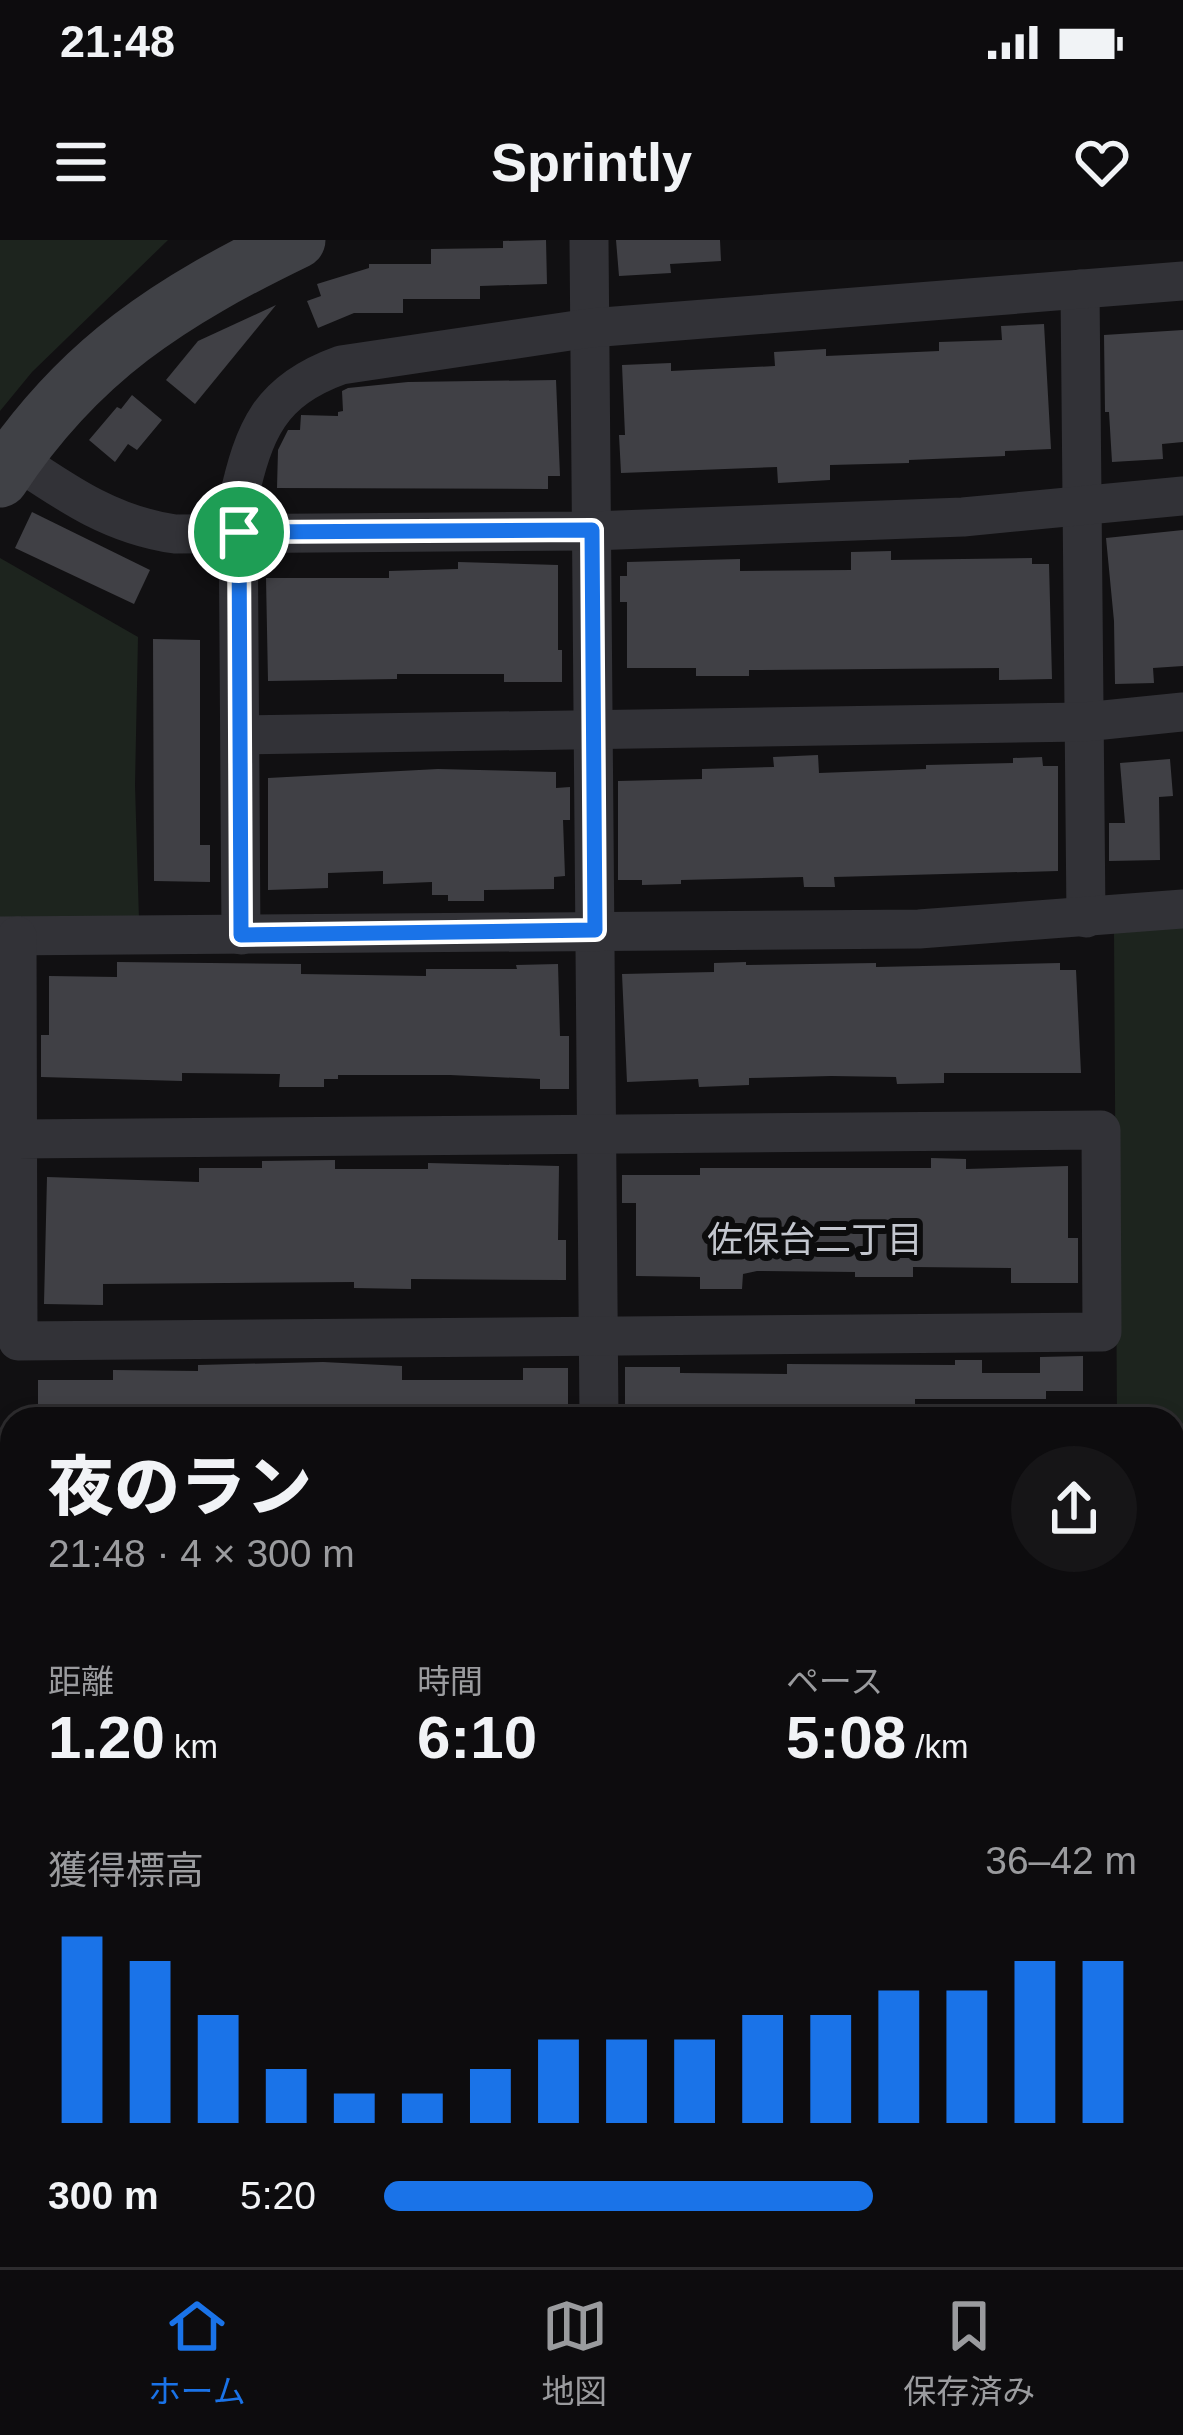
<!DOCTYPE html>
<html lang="ja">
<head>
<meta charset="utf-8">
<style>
	:root { --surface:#0d0c0e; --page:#161517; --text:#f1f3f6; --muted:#9a9b9e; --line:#2d2c2e; --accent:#1a73e8 }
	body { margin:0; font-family:Arial,"Noto Sans JP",sans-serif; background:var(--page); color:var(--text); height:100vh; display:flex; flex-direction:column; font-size:45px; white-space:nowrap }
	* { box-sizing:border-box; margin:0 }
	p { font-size:39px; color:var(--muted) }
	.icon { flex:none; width:66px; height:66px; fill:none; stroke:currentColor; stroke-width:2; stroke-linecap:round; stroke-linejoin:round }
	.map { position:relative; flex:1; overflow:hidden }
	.sheet { position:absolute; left:0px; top:1167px; width:1185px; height:861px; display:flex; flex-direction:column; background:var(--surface); border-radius:36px 36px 0 0; box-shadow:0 6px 18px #0003,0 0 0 3px var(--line) }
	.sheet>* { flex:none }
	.pin { position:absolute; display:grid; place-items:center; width:102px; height:102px; color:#fff; margin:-51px; border:6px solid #fff; border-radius:50%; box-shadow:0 3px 12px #0007 }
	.round { display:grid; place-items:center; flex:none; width:126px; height:126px; border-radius:63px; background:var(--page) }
	.headline { display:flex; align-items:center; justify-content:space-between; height:204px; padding:0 48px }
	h1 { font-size:66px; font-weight:800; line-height:90px }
	.stats { display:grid; grid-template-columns:repeat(3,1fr); gap:18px; height:204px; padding:12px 48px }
	.stats div { display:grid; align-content:center }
	.stats b { font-size:60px; font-weight:800 }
	.stats small { font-size:33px; font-weight:400 }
	.stats p { font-size:33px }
	.chart { height:336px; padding:24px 48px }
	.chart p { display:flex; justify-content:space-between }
	.chart svg { width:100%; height:216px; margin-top:12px; stroke:var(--accent); stroke-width:6 }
	ul { padding:0 48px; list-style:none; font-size:39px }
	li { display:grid; grid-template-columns:192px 144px 1fr; align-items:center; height:90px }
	li i { height:30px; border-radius:15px; background:var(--accent) }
	.status { display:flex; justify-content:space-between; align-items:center; height:84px; padding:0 60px; background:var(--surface); direction:ltr }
	.status svg { height:33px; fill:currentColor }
	header { display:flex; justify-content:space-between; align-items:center; height:156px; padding:0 48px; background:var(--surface); font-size:54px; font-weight:800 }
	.menu { display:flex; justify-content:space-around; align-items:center; height:168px; border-top:3px solid var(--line); background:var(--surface); font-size:33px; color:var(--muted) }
	.menu a { display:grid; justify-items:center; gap:6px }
	.menu .active { color:var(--accent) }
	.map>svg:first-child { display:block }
	.green { fill:#1d241e }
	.building { fill:#404045 }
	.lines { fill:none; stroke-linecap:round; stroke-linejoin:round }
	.street { stroke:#323237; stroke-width:39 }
	.secondary { stroke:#404146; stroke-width:57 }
	.route-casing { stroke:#fff; stroke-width:24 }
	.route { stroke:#1a73e8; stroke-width:15 }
	.labels { text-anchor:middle; stroke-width:12; stroke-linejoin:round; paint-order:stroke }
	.neighbourhood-label { font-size:36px; fill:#c3c6ce; stroke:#0c0c0d }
</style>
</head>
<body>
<div class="status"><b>21:48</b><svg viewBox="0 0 49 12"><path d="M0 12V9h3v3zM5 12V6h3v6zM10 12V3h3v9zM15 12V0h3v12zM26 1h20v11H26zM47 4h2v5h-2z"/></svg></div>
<header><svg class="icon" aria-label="menu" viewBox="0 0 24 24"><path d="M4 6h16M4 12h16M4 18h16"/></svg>Sprintly<svg class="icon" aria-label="heart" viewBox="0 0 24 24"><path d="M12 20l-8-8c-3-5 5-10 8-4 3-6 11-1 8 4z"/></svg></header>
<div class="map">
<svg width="1183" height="2027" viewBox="0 0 1183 2027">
	<rect width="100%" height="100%" fill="#111012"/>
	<g class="green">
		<polygon points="0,0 168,0 32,132 0,171"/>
		<polygon points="0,318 138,397 135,545 139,680 0,681"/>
		<polygon points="1183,685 1183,1195 1173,1194 1173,1179 1117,1179 1114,693"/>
	</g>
	<g class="building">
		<polygon points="546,0 547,44 480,46 480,59 403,59 403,73 354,73 318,88 307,61 321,56 317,44 369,28 369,24 431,24 431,9 503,8 503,1"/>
		<polygon points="616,0 720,0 721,21 670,24 671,33 619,36"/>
		<polygon points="276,65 195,164 166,140 198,101"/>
		<polygon points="1044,84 1051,209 1005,211 1005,216 909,220 909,223 830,225 830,240 778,243 777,227 621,233 619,195 625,195 622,125 671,123 671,131 775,126 774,112 826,109 826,116 939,111 939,102 1002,100 1001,86"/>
		<polygon points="1183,90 1183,202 1162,204 1163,219 1112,222 1109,172 1105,172 1104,95"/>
		<polygon points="556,140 560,236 548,236 548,249 277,248 278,210 288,190 300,190 301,175 338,176 338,172 343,171 342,151 348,148 408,142"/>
		<polygon points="132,155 162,180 137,210 128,204 115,222 89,200 117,167 121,169"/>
		<polygon points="32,272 150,330 134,364 15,308"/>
		<polygon points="1183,290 1183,426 1153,428 1154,443 1115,444 1114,381 1106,298"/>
		<polygon points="891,311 891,320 1032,318 1032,324 1049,324 1052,439 999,440 999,428 749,430 749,436 696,436 696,428 627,428 627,362 620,362 620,336 627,336 627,322 740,319 740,331 851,330 851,312"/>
		<polygon points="458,322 558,325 558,410 562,410 562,442 504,442 504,434 397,434 397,439 268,441 266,338 389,338 389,331 458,329"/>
		<polygon points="153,399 200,400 200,605 210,605 210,642 154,641"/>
		<polygon points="818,515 819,533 926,529 926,525 1013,523 1013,518 1042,517 1043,526 1058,526 1058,631 834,637 835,647 804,647 803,637 681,640 681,644 642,645 642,640 618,640 618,541 702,539 702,529 774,527 773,517"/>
		<polygon points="1170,519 1173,556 1159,557 1160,620 1109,621 1109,583 1125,583 1120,523"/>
		<polygon points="438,529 556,532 556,548 570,547 570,580 563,580 565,636 554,637 554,649 484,650 484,661 448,661 448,655 432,655 432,642 383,644 383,631 328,633 328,648 268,650 268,538"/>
		<polygon points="117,722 301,724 301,734 426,736 426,729 517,729 516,725 558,724 560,796 569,796 569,849 540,849 540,839 450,835 338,835 338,839 324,839 324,847 279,847 280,834 182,833 182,841 41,837 41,795 49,795 49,736 117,737"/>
		<polygon points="746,722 746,725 876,723 876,727 1060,723 1060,730 1076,730 1081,833 944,833 944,843 897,844 896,837 831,836 749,838 749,845 699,847 698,839 627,842 622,734 714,732 714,723"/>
		<polygon points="931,918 966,919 966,929 1068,926 1068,998 1078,998 1078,1043 1011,1043 1011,1028 913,1027 913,1037 855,1037 855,1032 757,1031 743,1034 742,1049 700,1049 700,1037 636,1036 636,963 622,963 622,935 700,935 700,928 931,928"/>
		<polygon points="335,920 335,929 428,929 428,923 559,926 558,1000 566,1000 566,1040 411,1039 411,1049 354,1048 354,1042 103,1044 103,1065 44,1064 47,937 199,942 199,928 262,928 262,921"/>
		<polygon points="1083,1116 1083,1151 1046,1151 1046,1159 915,1159 915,1168 764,1170 764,1176 625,1175 625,1127 680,1127 680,1133 787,1134 787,1124 955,1125 955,1120 982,1120 982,1133 1040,1133 1040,1117"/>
		<polygon points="323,1122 402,1126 402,1140 523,1140 523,1128 568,1128 568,1168 492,1168 492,1179 430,1179 430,1172 265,1168 158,1168 158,1176 38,1179 38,1140 113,1140 113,1130 198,1131 198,1125"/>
	</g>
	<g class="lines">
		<g class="street">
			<polyline points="589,0 599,1179"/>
			<polyline points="1080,49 1086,678"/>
			<path d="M14,218c52,35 97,67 161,76l417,-3 371,-14 220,-21"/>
			<polyline points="241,495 1084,482 1183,472"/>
			<path d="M241,695l-3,-434c16,-71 31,-110 103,-136l249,-37 593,-47"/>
			<polyline points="0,696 919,689 1183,669"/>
			<polyline points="17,696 18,1101 1102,1092 1101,890 17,899"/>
			<polyline points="1183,1237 1183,1301"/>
			<polyline points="0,1247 12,1247"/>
			<polyline points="1173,1379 1183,1379"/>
			<polyline points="1173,1597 1183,1597"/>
			<polyline points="1173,1811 1183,1811"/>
			<polyline points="0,1823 12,1823"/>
			<polyline points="28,2016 29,2027"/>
			<polyline points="608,2016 608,2027"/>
		</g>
		<path class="secondary" d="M0,239c79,-120 171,-178 297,-239"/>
	</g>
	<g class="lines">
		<defs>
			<polygon id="route" points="592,290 595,690 241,695 239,292"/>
		</defs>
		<use href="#route" class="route-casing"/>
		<use href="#route" class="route"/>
	</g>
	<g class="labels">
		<g class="neighbourhood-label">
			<text x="815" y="1012">佐保台二丁目</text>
		</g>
	</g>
</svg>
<div class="pin" style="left:239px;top:292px;background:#1e9e55"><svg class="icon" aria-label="arrive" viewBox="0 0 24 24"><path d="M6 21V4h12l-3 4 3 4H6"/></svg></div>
<section class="sheet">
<div class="headline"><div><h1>夜のラン</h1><p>21:48 · 4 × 300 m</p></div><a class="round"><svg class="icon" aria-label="share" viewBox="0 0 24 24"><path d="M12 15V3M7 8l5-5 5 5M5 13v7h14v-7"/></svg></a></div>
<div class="stats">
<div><p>距離</p><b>1.20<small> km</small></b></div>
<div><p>時間</p><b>6:10</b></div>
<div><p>ペース</p><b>5:08<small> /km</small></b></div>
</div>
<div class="chart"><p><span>獲得標高</span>36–42 m</p>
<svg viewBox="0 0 160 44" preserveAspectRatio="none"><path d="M5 44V6M15 44V11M25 44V22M35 44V33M45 44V38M55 44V38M65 44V33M75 44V27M85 44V27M95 44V27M105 44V22M115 44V22M125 44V17M135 44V17M145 44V11M155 44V11"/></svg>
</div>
<ul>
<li><b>300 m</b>5:20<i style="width:65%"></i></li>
</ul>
</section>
</div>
<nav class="menu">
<a class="active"><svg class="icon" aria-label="home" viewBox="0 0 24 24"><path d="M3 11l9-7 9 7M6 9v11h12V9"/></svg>ホーム</a>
<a><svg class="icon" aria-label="map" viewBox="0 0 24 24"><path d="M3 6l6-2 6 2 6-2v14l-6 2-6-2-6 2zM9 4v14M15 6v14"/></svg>地図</a>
<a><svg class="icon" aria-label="saved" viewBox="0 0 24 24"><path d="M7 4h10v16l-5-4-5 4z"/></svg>保存済み</a>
</nav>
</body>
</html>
